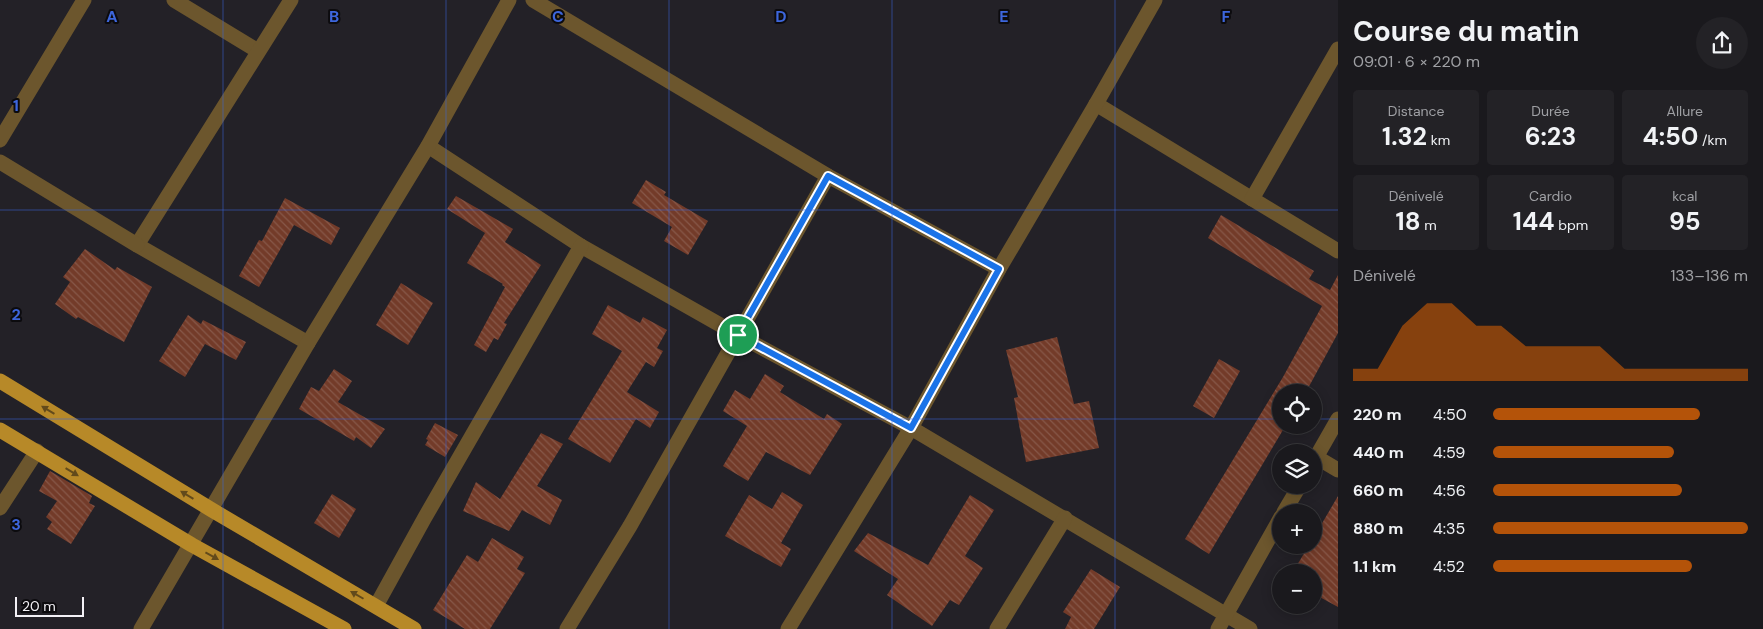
<!DOCTYPE html>
<html lang="fr">
<head>
<meta charset="utf-8">
<style>
	:root { --surface:#1a191d; --page:#232226; --text:#f1f3f6; --muted:#9fa0a4; --line:#38383b; --accent:#b45309 }
	body { margin:0; font-family:"DM Sans",sans-serif; background:var(--page); color:var(--text); height:100vh; display:flex; flex-direction:column; font-size:19px; white-space:nowrap }
	* { box-sizing:border-box; margin:0 }
	p { font-size:16px; color:var(--muted) }
	.icon { flex:none; width:28px; height:28px; fill:none; stroke:currentColor; stroke-width:2; stroke-linecap:round; stroke-linejoin:round }
	.map { position:relative; flex:1; overflow:hidden }
	.details { display:flex; flex-direction:column; background:var(--surface); width:425px }
	.details>* { flex:none }
	.fabs { position:absolute; left:1272px; top:384px; display:grid; gap:10px }
	.fabs a { display:grid; place-items:center; width:50px; height:50px; border-radius:50%; background:var(--surface); box-shadow:0 2px 12px #0003,0 0 0 1px var(--line); font-size:25px }
	.scale { position:absolute; left:15px; bottom:12px; width:69px; box-sizing:border-box; padding-left:5px; border:2px solid #f3f1f6; border-top:0; font-size:14px; line-height:18px; white-space:nowrap; color:#f3f1f6; -webkit-text-stroke:4px #0c0b0e; paint-order:stroke }
	.pin { position:absolute; display:grid; place-items:center; width:42px; height:42px; color:#fff; margin:-21px; border:2px solid #fff; border-radius:50%; box-shadow:0 1px 5px #0007 }
	.round { display:grid; place-items:center; flex:none; width:52px; height:52px; border-radius:26px; background:var(--page) }
	.summary { display:flex; align-items:center; justify-content:space-between; height:85px; padding:0 15px }
	h1 { font-size:28px; font-weight:700; line-height:38px }
	.figures { display:grid; grid-template-columns:repeat(3,1fr); gap:8px; height:85px; padding:5px 15px }
	.figures div { display:grid; align-content:center; border-radius:5px; background:var(--page); text-align:center }
	.figures b { font-size:25px; font-weight:700 }
	.figures small { font-size:14px; font-weight:400 }
	.figures p { font-size:14px }
	.chart { height:140px; padding:10px 15px }
	.chart p { display:flex; justify-content:space-between }
	.chart svg { width:100%; height:90px; margin-top:5px; fill:var(--accent); opacity:.7 }
	ul { padding:0 15px; list-style:none; font-size:16px }
	li { display:grid; grid-template-columns:80px 60px 1fr; align-items:center; height:38px }
	li i { height:12px; border-radius:6px; background:var(--accent) }
	main { display:flex; flex:1; min-height:0 }
	.map>svg:first-child { display:block }
	.building { fill:url(#building-back-hatch) }
	.lines { fill:none; stroke-linecap:round; stroke-linejoin:round }
	.minor { stroke:#6c562d; stroke-width:15 }
	.major { stroke:#b78928; stroke-width:15 }
	.oneway { fill:#624a1b }
	.route-casing { stroke:#fff; stroke-width:10 }
	.route { stroke:#1a73e8; stroke-width:6 }
	.grid { fill:none; stroke:#3d66dc; stroke-width:1; stroke-opacity:0.55 }
	.grid-label { font-size:16px; text-anchor:middle; font-weight:bold; fill:#3d66dc; stroke:#0c0b0e; stroke-width:4; stroke-linejoin:round; paint-order:stroke }
</style>
</head>
<body>
<main>
<div class="map">
<svg width="1338" height="629" viewBox="0 0 1338 629">
	<defs>
		<pattern id="building-back-hatch" width="6" height="6" patternUnits="userSpaceOnUse" patternTransform="scale(1.25)"><rect width="6" height="6" fill="#733b29"/><path d="M-1 5l2 2M0 0l6 6M5-1l2 2" fill="none" stroke="#875849"/></pattern>
	</defs>
	<rect width="100%" height="100%" fill="#232127"/>
	<g class="building">
		<polygon points="646,180 666,192 664,195 708,221 688,255 664,241 672,227 632,203"/>
		<polygon points="456,196 513,229 505,242 541,265 504,323 507,324 498,340 494,338 486,352 474,345 505,287 502,285 503,284 467,263 485,233 447,209"/>
		<polygon points="285,198 340,228 331,245 294,225 259,287 239,276 259,240 262,241"/>
		<polygon points="1221,215 1314,271 1309,279 1330,290 1338,275 1338,333 1306,392 1281,392 1281,425 1286,425 1209,554 1185,539 1283,377 1322,306 1208,238"/>
		<polygon points="85,249 115,270 117,267 152,287 124,342 78,317 76,319 55,304 70,282 63,277"/>
		<polygon points="401,283 433,303 408,345 376,325"/>
		<polygon points="608,305 640,323 643,317 667,330 657,348 663,351 654,367 646,362 627,392 659,412 650,428 636,419 610,463 568,439 622,351 592,334"/>
		<polygon points="188,315 201,324 203,320 246,342 236,360 205,344 185,377 159,361"/>
		<polygon points="1057,337 1074,404 1089,401 1099,448 1026,462 1014,398 1018,397 1006,350"/>
		<polygon points="1219,359 1240,371 1214,418 1193,406"/>
		<polygon points="334,369 352,381 338,402 385,429 371,448 356,437 354,441 299,409 311,387 319,391"/>
		<polygon points="765,374 784,386 780,392 824,419 827,414 842,424 810,475 766,452 748,481 723,466 747,426 723,411 735,390 750,399"/>
		<polygon points="435,423 458,435 445,457 425,445 428,440 426,439"/>
		<polygon points="541,433 563,444 537,486 562,500 550,525 522,510 509,531 463,511 476,482 500,499"/>
		<polygon points="50,471 92,496 89,503 95,506 71,544 47,529 52,522 46,517 57,501 39,491"/>
		<polygon points="782,492 803,505 781,543 791,549 781,567 725,536 749,495 772,509"/>
		<polygon points="332,494 356,509 339,538 314,523"/>
		<polygon points="970,495 994,510 965,556 983,568 959,605 950,600 932,626 887,595 898,579 854,551 868,533 928,565"/>
		<polygon points="1338,496 1338,607 1316,595 1314,598 1314,572 1293,572 1309,545 1314,545 1314,537"/>
		<polygon points="492,538 524,557 517,569 525,573 490,629 465,629 433,610 467,555 478,562"/>
		<polygon points="1091,569 1120,587 1094,629 1065,629 1071,617 1063,612"/>
	</g>
	<g class="lines">
		<g class="minor">
			<polyline points="174,0 258,51"/>
			<polyline points="291,0 137,245 308,343"/>
			<polyline points="533,0 828,176 999,269"/>
			<polyline points="1096,104 1338,251"/>
			<polyline points="0,140 84,0"/>
			<polyline points="428,146 581,246 738,335 911,428 1250,629"/>
			<polyline points="0,162 137,245"/>
			<polyline points="1252,199 1338,49"/>
			<polyline points="1316,457 1338,470"/>
			<polyline points="1314,461 1338,419"/>
			<polyline points="0,508 37,451"/>
			<polyline points="1284,512 1300,485"/>
			<polyline points="376,606 424,519 581,246"/>
			<polyline points="141,629 308,343 428,146 509,0"/>
			<polyline points="567,629 630,526 828,176"/>
			<polyline points="788,629 911,428 999,269 1096,104 1155,0"/>
			<polyline points="997,629 1065,518"/>
			<polyline points="1218,629 1281,517"/>
		</g>
		<g class="major">
			<polyline points="0,381 212,510 414,629"/>
			<polyline points="0,430 192,545 344,629"/>
		</g>
	</g>
	<defs><path id="oneway-solid" d="M-6-.8H1V-3.2L6.5 0L1 3.2V.8H-6Z" transform="scale(1.25)"/></defs>
	<g class="oneway">
		<use href="#oneway-solid" transform="translate(48 410) rotate(-149)"/>
		<use href="#oneway-solid" transform="translate(72 472) rotate(31)"/>
		<use href="#oneway-solid" transform="translate(187 495) rotate(-149)"/>
		<use href="#oneway-solid" transform="translate(212 556) rotate(29)"/>
		<use href="#oneway-solid" transform="translate(357 595) rotate(-150)"/>
	</g>
	<g class="lines">
		<defs>
			<polygon id="route" points="828,176 999,269 911,428 738,335"/>
		</defs>
		<use href="#route" class="route-casing"/>
		<use href="#route" class="route"/>
	</g>
	<path class="grid" d="M223,0v629M446,0v629M669,0v629M892,0v629M1115,0v629M0,210h1338M0,419h1281M1314,419h24"/>
	<g class="grid-label">
		<text x="112" y="22">A</text>
		<text x="334" y="22">B</text>
		<text x="558" y="22">C</text>
		<text x="781" y="22">D</text>
		<text x="1004" y="22">E</text>
		<text x="1226" y="22">F</text>
		<text x="16" y="111">1</text>
		<text x="16" y="320">2</text>
		<text x="16" y="530">3</text>
	</g>
</svg>
<div class="fabs">
<a><svg class="icon" aria-label="locate" viewBox="0 0 24 24"><circle cx="12" cy="12" r="6"/><path d="M12 2v4M12 18v4M2 12h4M18 12h4"/></svg></a>
<a><svg class="icon" aria-label="layers" viewBox="0 0 24 24"><path d="M12 4l9 5-9 5-9-5zM3 14l9 5 9-5"/></svg></a>
<a>+</a>
<a>−</a>
</div>
<div class="scale">20 m</div>
<div class="pin" style="left:738px;top:335px;background:#1e9e55"><svg class="icon" aria-label="arrive" viewBox="0 0 24 24"><path d="M6 21V4h12l-3 4 3 4H6"/></svg></div>
</div>
<section class="details">
<div class="summary"><div><h1>Course du matin</h1><p>09:01 · 6 × 220 m</p></div><a class="round"><svg class="icon" aria-label="share" viewBox="0 0 24 24"><path d="M12 15V3M7 8l5-5 5 5M5 13v7h14v-7"/></svg></a></div>
<div class="figures">
<div><p>Distance</p><b>1.32<small> km</small></b></div>
<div><p>Durée</p><b>6:23</b></div>
<div><p>Allure</p><b>4:50<small> /km</small></b></div>
</div>
<div class="figures">
<div><p>Dénivelé</p><b>18<small> m</small></b></div>
<div><p>Cardio</p><b>144<small> bpm</small></b></div>
<div><p>kcal</p><b>95</b></div>
</div>
<div class="chart"><p><span>Dénivelé</span>133–136 m</p>
<svg viewBox="0 0 160 44" preserveAspectRatio="none"><path d="M0 44V38L10 38L20 17L30 6L40 6L50 17L60 17L70 27L80 27L90 27L100 27L110 38L120 38L130 38L140 38L150 38L160 38V44z"/></svg>
</div>
<ul>
<li><b>220 m</b>4:50<i style="width:81%"></i></li>
<li><b>440 m</b>4:59<i style="width:71%"></i></li>
<li><b>660 m</b>4:56<i style="width:74%"></i></li>
<li><b>880 m</b>4:35<i style="width:100%"></i></li>
<li><b>1.1 km</b>4:52<i style="width:78%"></i></li>
</ul>
</section>
</main>
</body>
</html>
